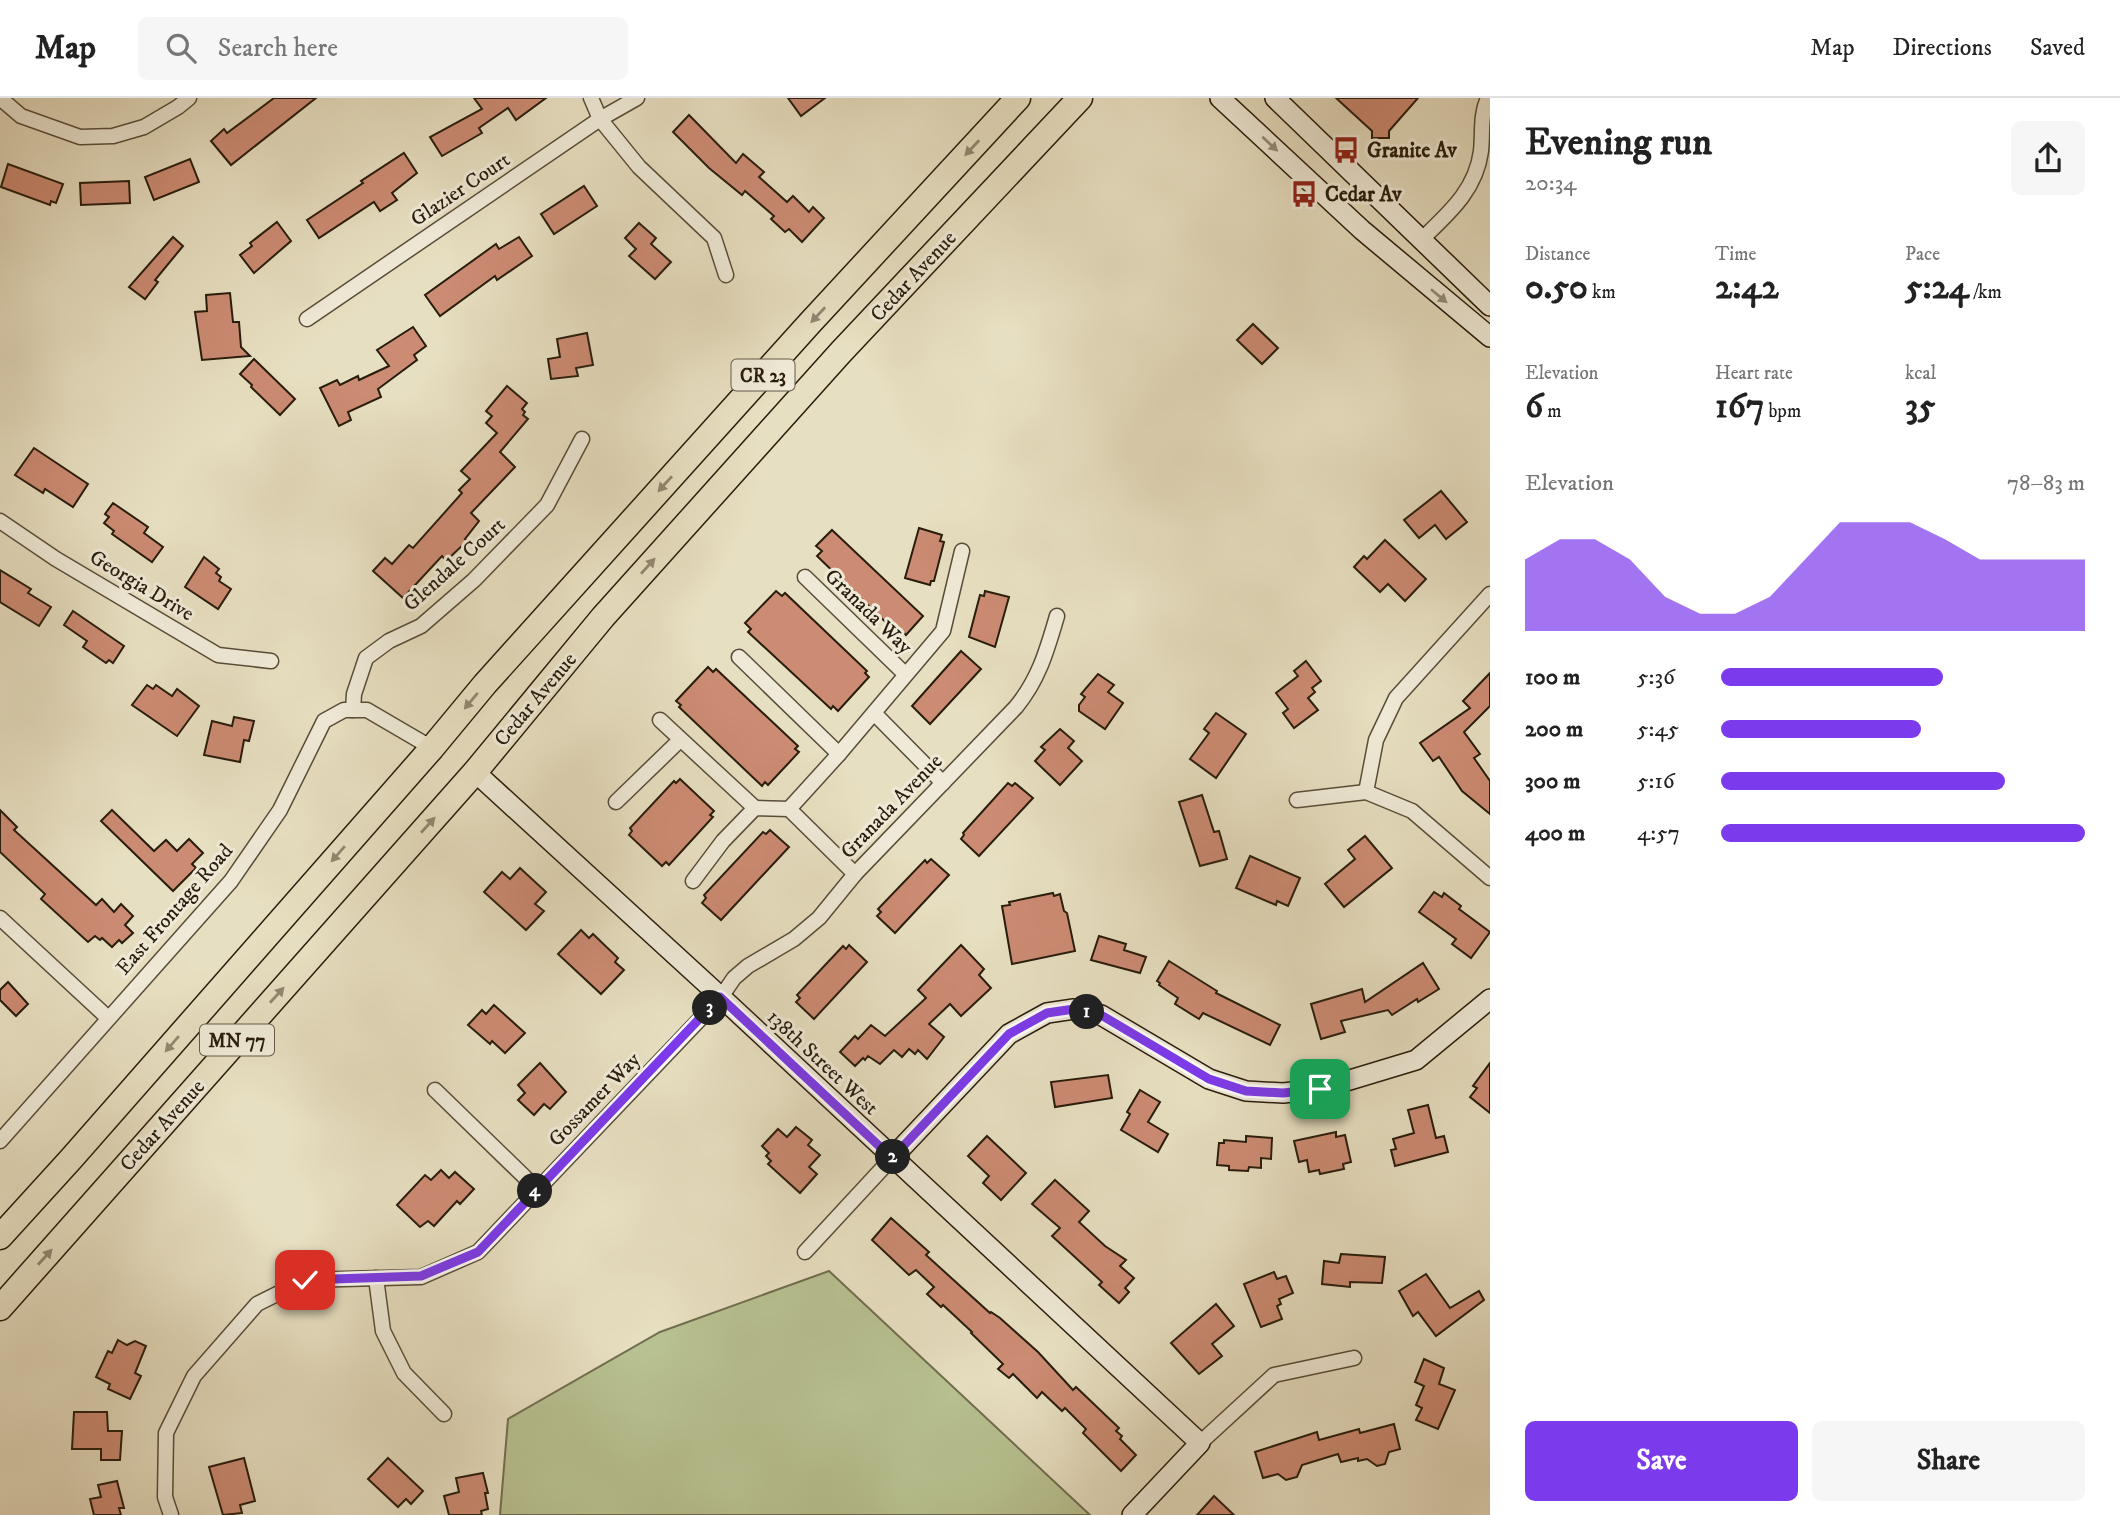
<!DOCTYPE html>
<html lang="en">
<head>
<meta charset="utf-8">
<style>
	:root { --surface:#fff; --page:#f6f6f6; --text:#222; --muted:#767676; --line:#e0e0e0; --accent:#7c3aed }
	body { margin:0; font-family:"IM FELL DW Pica",serif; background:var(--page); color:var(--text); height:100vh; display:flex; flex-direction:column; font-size:26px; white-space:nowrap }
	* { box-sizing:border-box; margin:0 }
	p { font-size:23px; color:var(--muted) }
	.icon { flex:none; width:38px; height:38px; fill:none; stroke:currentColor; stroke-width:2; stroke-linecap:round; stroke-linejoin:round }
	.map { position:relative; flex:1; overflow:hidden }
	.side { display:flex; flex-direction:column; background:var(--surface); width:630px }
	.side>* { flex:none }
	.pin { position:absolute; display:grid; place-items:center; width:60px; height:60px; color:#fff; margin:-30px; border-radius:14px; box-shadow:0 4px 10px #0006 }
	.km { position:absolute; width:35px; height:35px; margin:-18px; border-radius:50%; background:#222; color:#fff; font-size:19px; line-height:35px; text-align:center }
	.round { display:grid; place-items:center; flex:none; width:74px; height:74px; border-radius:10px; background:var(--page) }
	.headline { display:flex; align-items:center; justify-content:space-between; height:119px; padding:0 35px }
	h1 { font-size:38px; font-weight:700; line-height:52px }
	.stats { display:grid; grid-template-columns:repeat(3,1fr); gap:10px; height:119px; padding:7px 35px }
	.stats div { display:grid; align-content:center }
	.stats b { font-size:35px; font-weight:700 }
	.stats small { font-size:19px; font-weight:400 }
	.stats p { font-size:19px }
	.chart { height:196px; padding:14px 35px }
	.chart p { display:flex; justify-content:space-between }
	.chart svg { width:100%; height:126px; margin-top:7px; fill:var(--accent); opacity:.7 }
	.action { display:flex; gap:14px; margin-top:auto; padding:14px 35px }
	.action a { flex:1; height:80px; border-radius:10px; background:var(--accent); color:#fff; font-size:28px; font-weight:700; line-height:80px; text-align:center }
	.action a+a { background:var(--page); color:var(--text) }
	ul { padding:0 35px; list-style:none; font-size:23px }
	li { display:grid; grid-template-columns:112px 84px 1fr; align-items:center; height:52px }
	li i { height:18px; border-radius:9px; background:var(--accent) }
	header { display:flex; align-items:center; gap:42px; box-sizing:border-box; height:98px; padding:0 35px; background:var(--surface); border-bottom:2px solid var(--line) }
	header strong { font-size:33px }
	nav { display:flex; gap:38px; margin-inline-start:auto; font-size:24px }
	.search { width:490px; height:63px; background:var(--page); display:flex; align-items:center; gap:18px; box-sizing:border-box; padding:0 24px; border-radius:10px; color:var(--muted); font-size:26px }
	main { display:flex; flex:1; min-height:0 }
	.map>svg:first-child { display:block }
	.green { fill:#b8c191; stroke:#706e4e; stroke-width:2 }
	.building { fill:#cc8b73; stroke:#281c0c; stroke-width:2 }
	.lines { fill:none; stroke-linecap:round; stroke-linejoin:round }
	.street-casing { stroke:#584d39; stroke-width:17 }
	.secondary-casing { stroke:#281c0c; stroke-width:22 }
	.highway-casing { stroke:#281c0c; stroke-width:27 }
	.street { stroke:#efead7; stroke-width:14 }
	.secondary { stroke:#efead7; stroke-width:19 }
	.highway { stroke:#e7dfc1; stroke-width:24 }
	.oneway { fill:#958d7c }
	.oneway2 { fill:#918770 }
	.route-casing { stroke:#fff; stroke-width:14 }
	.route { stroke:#7c3aed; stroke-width:9 }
	.labels { text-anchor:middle; stroke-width:6; stroke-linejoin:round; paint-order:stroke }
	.shield { fill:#efead7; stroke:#645a49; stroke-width:2 }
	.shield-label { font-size:19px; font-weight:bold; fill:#281c0c }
	.poi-label { font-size:21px; font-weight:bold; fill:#281c0c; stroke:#efead7; text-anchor:start }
	.street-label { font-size:21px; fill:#281c0c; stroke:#efead7 }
</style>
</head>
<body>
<header>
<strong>Map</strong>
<div class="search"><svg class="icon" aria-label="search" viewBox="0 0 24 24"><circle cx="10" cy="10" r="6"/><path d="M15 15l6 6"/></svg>Search here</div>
<nav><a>Map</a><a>Directions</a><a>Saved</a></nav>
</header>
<main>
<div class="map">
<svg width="1490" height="1417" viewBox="0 0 1490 1417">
	<rect width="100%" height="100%" fill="#e7dfc1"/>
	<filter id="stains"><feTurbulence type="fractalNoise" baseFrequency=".00286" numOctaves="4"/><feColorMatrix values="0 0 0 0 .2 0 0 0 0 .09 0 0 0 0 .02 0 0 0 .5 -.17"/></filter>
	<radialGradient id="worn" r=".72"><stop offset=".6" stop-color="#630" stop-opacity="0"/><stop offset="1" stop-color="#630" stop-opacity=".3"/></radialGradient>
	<polygon class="green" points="829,1173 1090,1417 500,1417 508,1321 660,1234"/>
	<g class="building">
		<polygon points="274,0 316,0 231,67 211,43 224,31 227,35"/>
		<polygon points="474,0 546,0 516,22 508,10 479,30 482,35 442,58 430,39 482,11"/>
		<polygon points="788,0 825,0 801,18"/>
		<polygon points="1336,0 1418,0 1389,33 1389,40 1372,40 1372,33"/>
		<polygon points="689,17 736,65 743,56 764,74 759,79 787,104 793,98 809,114 813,109 824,120 802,144 789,131 785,134 771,121 774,118 745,93 742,97 709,70 673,34"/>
		<polygon points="404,55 417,75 392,95 397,102 380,113 374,104 319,140 307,122 363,85 361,83"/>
		<polygon points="190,61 199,84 154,102 145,79"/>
		<polygon points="8,66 63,86 56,105 51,103 50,107 1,89"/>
		<polygon points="129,83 130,105 81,107 80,85"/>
		<polygon points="584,88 597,108 554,136 541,116"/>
		<polygon points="277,124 291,143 254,175 240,157 252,148 250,145"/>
		<polygon points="639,125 656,140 651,146 671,164 655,181 629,158 636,151 625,140"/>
		<polygon points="173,139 183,148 155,182 158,184 145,201 129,189"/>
		<polygon points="519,139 532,158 497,182 495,178 440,218 425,197 496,146 499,151"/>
		<polygon points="230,195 233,224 239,224 241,249 250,258 202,262 195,214 207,213 206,197"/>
		<polygon points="1253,226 1278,250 1262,266 1237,242"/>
		<polygon points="413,229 426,248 414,257 417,262 378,291 381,299 348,314 351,322 339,328 320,290 337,282 340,287 358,278 359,282 389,268 377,252"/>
		<polygon points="587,235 593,267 576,270 578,278 551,281 548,261 560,259 557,241"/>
		<polygon points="254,261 295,301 280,317 251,289 252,287 240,276"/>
		<polygon points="507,288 527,305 522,311 525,314 523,317 528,321 500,354 515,369 471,415 479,423 465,441 467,443 446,463 442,458 403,500 373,473 385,460 392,466 409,447 413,450 462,395 459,392 470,381 461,373 497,335 486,325 492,318 486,313"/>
		<polygon points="34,350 88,386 73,409 45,391 43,395 15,377"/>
		<polygon points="1441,393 1467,424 1446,441 1435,427 1419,440 1404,422"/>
		<polygon points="113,405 148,429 144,435 163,449 152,464 112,436 114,433 104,425 109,419 105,416"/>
		<polygon points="919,430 942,437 940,443 944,444 934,483 931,483 930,487 905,480"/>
		<polygon points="832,432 923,518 906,537 902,533 899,537 817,458 822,453 816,448"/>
		<polygon points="1385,442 1426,481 1405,503 1388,486 1380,494 1354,469 1364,458 1367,461"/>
		<polygon points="204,459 219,471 216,475 221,479 219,483 231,491 218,511 185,489"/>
		<polygon points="0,472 31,491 28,495 51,509 39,528 0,504"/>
		<polygon points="776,493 782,498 785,495 867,573 865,575 869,579 838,613 833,608 831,611 748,534 751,531 745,525"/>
		<polygon points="985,493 1009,499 995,549 969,539 980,497 984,498"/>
		<polygon points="73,513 124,548 113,565 109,562 106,565 83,549 87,543 64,527"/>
		<polygon points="961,553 981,571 930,626 912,608"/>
		<polygon points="1306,563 1321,583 1312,590 1315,594 1308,600 1318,612 1294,630 1283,615 1288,611 1276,595 1298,578 1294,573"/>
		<polygon points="708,569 713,574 716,571 798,648 795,651 799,654 768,687 765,684 762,688 679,609 681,607 676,603"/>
		<polygon points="1490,575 1490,608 1464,634 1480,656 1474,660 1490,683 1490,716 1462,693 1439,659 1433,663 1420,645 1470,610 1463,603"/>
		<polygon points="1098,576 1114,587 1108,594 1123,605 1105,631 1079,613 1079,607 1085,599 1081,596"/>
		<polygon points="147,587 153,591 156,587 172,598 177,591 199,608 177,638 132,607"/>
		<polygon points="1216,615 1246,636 1216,680 1190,661 1209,635 1204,631"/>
		<polygon points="234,619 254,623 249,643 244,642 240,664 204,657 212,623 232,628"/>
		<polygon points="1060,631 1074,643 1068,650 1082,663 1060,687 1035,663 1045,652 1041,649"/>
		<polygon points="680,681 714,713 710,717 713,719 669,767 666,764 662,768 629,737 632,733 630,730 674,683 676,685"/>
		<polygon points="1008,685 1012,688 1015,685 1033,700 979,758 961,741 964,737 963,735"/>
		<polygon points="1202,697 1214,734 1219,733 1227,761 1200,768 1179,704"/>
		<polygon points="0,712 17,729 14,732 96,807 102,801 114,814 121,806 133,818 125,827 133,835 122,845 119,842 112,849 102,840 100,842 95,838 88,844 41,801 45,796 0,754"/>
		<polygon points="112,712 154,753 166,742 177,753 189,741 203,755 192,766 196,770 173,793 101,723"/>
		<polygon points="770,732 789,749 721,822 702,805 706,800 704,797 763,734 766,736"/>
		<polygon points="1365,738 1392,770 1344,809 1325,786 1355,761 1348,752"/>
		<polygon points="1250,758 1300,780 1288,808 1277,803 1276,807 1236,790"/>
		<polygon points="931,761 949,777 895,835 877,818 881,814 878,811 925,762 927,765"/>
		<polygon points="520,770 546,794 535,806 544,813 526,832 484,794 502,774 510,781"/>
		<polygon points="1434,794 1442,799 1444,795 1461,808 1459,811 1490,834 1471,860 1452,846 1456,841 1419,814"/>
		<polygon points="1053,795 1054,798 1060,796 1064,813 1067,815 1075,853 1012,866 1002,808 1010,807 1009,804"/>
		<polygon points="581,832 589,840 593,836 618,860 615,864 624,872 601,896 558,856"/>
		<polygon points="1099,838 1126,846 1124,852 1146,859 1140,875 1091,862"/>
		<polygon points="849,847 867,864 814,921 796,904 800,900 797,897 843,848 846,851"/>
		<polygon points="961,847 984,871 979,877 991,890 961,918 950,906 929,926 944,939 927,961 918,952 915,956 909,951 902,959 894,952 880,966 868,958 865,962 863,960 855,968 840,954 855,938 858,941 871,927 885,938 926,900 918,892"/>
		<polygon points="1169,863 1217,893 1216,895 1280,927 1270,947 1203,915 1199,921 1175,906 1178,900 1159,887 1160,885 1157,883"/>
		<polygon points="1423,865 1439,891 1418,904 1417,901 1392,917 1388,912 1341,923 1345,934 1321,941 1311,906 1362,891 1365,904"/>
		<polygon points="8,884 28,906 16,918 0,902 0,892"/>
		<polygon points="494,907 525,935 505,955 492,943 490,946 468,927 482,912 486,916"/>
		<polygon points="540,965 566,994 550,1011 544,1006 534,1017 518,1002 525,995 518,987"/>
		<polygon points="1490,965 1490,1015 1470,999 1477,990 1473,988"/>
		<polygon points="1108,977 1112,1000 1055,1009 1051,984"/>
		<polygon points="1140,992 1160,1004 1148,1024 1168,1036 1158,1054 1121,1032 1130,1016 1127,1014"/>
		<polygon points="1428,1007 1436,1040 1444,1038 1448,1054 1395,1068 1391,1052 1396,1051 1393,1041 1414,1035 1408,1012"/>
		<polygon points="796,1029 812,1042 808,1047 820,1057 809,1069 817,1076 800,1095 768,1066 771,1063 766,1058 769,1055 762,1048 778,1031 787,1039"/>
		<polygon points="1336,1034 1336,1039 1345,1037 1351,1064 1343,1066 1344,1071 1320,1076 1319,1072 1309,1074 1307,1062 1299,1064 1294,1043"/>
		<polygon points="987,1038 1026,1075 1001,1102 983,1085 989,1078 968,1058"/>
		<polygon points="1246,1038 1272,1040 1271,1061 1261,1060 1261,1070 1249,1069 1248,1073 1229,1072 1229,1068 1217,1067 1219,1045 1224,1045 1224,1042 1246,1044"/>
		<polygon points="441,1072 449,1080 455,1074 474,1091 460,1106 457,1103 434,1128 428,1123 420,1129 397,1107 425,1077 431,1082"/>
		<polygon points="1055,1082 1089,1113 1079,1124 1105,1148 1126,1162 1120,1168 1134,1180 1125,1190 1129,1194 1119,1205 1099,1187 1102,1184 1052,1138 1060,1130 1032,1106"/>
		<polygon points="891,1120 929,1154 926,1157 990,1215 991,1214 1000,1220 1038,1254 1073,1292 1076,1289 1119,1330 1116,1333 1122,1338 1120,1341 1136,1357 1121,1373 1083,1335 1086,1331 1065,1310 1062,1313 1042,1294 1037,1300 1013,1276 1009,1280 998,1271 1003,1266 971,1235 972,1234 943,1207 941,1209 927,1196 934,1189 916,1172 909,1177 872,1142"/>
		<polygon points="1341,1156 1385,1159 1382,1185 1350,1184 1350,1189 1322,1186 1324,1163 1339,1165"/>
		<polygon points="1274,1174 1277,1181 1286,1178 1293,1195 1279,1201 1281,1206 1277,1208 1282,1221 1261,1229 1244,1186"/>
		<polygon points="1426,1176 1450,1210 1479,1193 1484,1202 1436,1238 1418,1214 1413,1218 1399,1193"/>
		<polygon points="1216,1206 1234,1228 1212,1246 1222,1258 1199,1276 1171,1245"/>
		<polygon points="118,1242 127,1247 135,1243 146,1248 135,1275 141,1278 130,1301 108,1291 110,1286 96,1279 108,1253 112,1255"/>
		<polygon points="1424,1261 1444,1270 1439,1286 1455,1292 1438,1331 1416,1322 1422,1310 1416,1307 1424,1288 1415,1284"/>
		<polygon points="74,1314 107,1314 108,1333 122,1333 120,1362 101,1362 101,1351 72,1351"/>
		<polygon points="1394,1326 1400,1351 1389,1354 1385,1366 1377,1368 1367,1361 1358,1363 1358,1360 1341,1364 1338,1356 1302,1367 1297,1379 1286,1382 1278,1376 1263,1380 1255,1354 1317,1334 1319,1342 1359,1331 1360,1335"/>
		<polygon points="244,1360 255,1403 240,1407 242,1415 223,1417 209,1369"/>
		<polygon points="388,1360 423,1393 411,1406 406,1401 398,1409 368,1381"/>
		<polygon points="483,1375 488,1395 485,1395 488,1411 481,1413 482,1417 449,1417 444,1398 459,1394 456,1380"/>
		<polygon points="117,1383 124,1410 119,1410 121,1417 94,1417 90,1401 101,1399 98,1387"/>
		<polygon points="1214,1398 1234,1417 1197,1417"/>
	</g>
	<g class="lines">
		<defs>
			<g id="street">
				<polyline points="0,0 21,18 80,39 113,38 144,29 178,9 189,0"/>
				<polyline points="591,0 600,21 639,69 714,140 726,177"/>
				<path d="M1422,141c27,-26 54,-49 59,-88 2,-18 -1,-36 7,-53"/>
				<polyline points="307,221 600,21 637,0"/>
				<polyline points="0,423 56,461 218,557 271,563"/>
				<polyline points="805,479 905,576"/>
				<polyline points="739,559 839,656"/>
				<polyline points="353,612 354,596 366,560 389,543 421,528 474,482 547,407 582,341"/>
				<polyline points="874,615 943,685"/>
				<polyline points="660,622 755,710"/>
				<polyline points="1366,694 1376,642 1396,600 1490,496"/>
				<polyline points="1297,702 1366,694 1412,713 1490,780"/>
				<polyline points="616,704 680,642"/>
				<polyline points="789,711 855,776"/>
				<polyline points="693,783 723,743 755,710 789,711 839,656 943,533 962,453"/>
				<polyline points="0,820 108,920"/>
				<polyline points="435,992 537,1091"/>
				<polyline points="0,1043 231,783 280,712 324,623 344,612 367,612 432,650"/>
				<polyline points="805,1154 892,1060"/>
				<polyline points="376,1180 383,1233 404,1275 444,1316"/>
				<polyline points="1200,1345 1274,1277 1354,1260"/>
				<path d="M171,1417l-6,-18 1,-64 28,-57 63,-72 48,-24 116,-3 57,-25 243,-255 13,-19 14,-12 46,-27 25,-21 36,-44 161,-167c23,-28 31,-57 41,-91"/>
			</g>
			<g id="secondary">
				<polyline points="1220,0 1362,132 1490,239"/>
				<polyline points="1275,0 1490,208"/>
				<polyline points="475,674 721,899 1200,1345 1132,1417"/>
				<polyline points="892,1060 1009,936 1047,915 1074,911 1101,917 1209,981 1246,993 1283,995 1320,991 1416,962 1490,901"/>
			</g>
			<g id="highway">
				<polyline points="0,1139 71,1061 432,650 485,586 809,226 1018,0"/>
				<polyline points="0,1210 475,674 603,519 841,254 1080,0"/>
			</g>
		</defs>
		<use href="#street" class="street-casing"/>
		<use href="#secondary" class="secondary-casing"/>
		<use href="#highway" class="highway-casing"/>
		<use href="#street" class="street"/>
		<use href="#secondary" class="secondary"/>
		<use href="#highway" class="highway"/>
	</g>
	<defs><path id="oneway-solid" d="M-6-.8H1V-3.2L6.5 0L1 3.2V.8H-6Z" transform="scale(1.75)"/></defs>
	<g class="oneway">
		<use href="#oneway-solid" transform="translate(1270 46) rotate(43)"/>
		<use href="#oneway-solid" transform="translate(1439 198) rotate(40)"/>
	</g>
	<g class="oneway2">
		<use href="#oneway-solid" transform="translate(972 50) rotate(133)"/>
		<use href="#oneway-solid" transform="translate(818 217) rotate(133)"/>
		<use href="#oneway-solid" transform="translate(665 386) rotate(132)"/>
		<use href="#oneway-solid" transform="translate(648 468) rotate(-48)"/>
		<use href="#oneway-solid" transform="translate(471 603) rotate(130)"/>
		<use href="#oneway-solid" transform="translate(428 727) rotate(-48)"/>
		<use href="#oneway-solid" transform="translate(338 756) rotate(131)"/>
		<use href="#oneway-solid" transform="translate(277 897) rotate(-48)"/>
		<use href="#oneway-solid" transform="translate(172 946) rotate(131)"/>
		<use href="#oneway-solid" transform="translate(45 1159) rotate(-48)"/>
	</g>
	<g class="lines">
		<defs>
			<polyline id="route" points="305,1182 421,1178 478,1154 720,899 892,1060 1009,936 1047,915 1074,911 1101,917 1209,981 1246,993 1283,995 1320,991"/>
		</defs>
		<use href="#route" class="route-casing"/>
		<use href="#route" class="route"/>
	</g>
	<defs>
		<symbol id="bus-bare" viewBox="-9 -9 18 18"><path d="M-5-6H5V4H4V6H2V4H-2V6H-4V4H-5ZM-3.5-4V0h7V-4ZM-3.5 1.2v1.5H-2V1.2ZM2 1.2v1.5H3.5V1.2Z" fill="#8f2418" stroke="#efead7" stroke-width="2.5" paint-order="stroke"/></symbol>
	</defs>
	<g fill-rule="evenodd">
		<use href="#bus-bare" x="1327" y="33" width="38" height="38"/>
		<use href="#bus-bare" x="1285" y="77" width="38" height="38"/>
	</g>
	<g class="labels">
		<g class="shield">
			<rect x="731.5" y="261.5" width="63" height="31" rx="5"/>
			<rect x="200" y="926.5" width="74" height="31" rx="5"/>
		</g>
		<g class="shield-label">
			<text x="763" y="284">CR 23</text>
			<text x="237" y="949">MN 77</text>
		</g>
		<g class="poi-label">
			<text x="1367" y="59">Granite Av</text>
			<text x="1325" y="103">Cedar Av</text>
		</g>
		<g class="street-label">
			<text transform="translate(460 91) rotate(-34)" y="7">Glazier Court</text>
			<text transform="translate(913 178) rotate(-47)" y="7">Cedar Avenue</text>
			<text transform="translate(454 466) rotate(-42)" y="7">Glendale Court</text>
			<text transform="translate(142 487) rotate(31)" y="7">Georgia Drive</text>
			<text transform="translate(869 513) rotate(44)" y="7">Granada Way</text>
			<text transform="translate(535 601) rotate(-50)" y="7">Cedar Avenue</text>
			<text transform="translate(891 708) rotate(-46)" y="7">Granada Avenue</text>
			<text transform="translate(174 811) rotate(-49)" y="7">East Frontage Road</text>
			<text transform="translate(823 964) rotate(43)" y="7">138th Street West</text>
			<text transform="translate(594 1001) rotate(-46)" y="7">Gossamer Way</text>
			<text transform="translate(162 1027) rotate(-48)" y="7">Cedar Avenue</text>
		</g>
	</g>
	<rect width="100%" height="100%" filter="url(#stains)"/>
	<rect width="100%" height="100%" fill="url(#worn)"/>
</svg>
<div class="pin" style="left:1320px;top:991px;background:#1e9e55"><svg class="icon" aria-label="arrive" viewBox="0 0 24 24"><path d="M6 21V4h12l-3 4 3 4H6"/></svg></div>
<div class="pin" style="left:305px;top:1182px;background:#d93025"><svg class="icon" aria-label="check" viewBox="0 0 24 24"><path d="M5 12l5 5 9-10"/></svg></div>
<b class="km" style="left:1087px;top:914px">1</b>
<b class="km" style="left:893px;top:1059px">2</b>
<b class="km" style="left:710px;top:910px">3</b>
<b class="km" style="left:535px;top:1093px">4</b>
</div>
<section class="side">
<div class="headline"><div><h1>Evening run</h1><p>20:34</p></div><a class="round"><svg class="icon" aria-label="share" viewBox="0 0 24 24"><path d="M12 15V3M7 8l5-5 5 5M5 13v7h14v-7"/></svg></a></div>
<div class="stats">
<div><p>Distance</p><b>0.50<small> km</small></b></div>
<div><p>Time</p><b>2:42</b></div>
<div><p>Pace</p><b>5:24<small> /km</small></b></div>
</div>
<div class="stats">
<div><p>Elevation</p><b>6<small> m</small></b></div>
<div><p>Heart rate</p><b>167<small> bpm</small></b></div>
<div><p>kcal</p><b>35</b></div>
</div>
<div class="chart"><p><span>Elevation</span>78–83 m</p>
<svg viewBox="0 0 160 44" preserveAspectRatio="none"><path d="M0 44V19L10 12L20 12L30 19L40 32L50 38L60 38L70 32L80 19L90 6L100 6L110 6L120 12L130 19L140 19L150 19L160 19V44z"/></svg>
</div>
<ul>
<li><b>100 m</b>5:36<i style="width:61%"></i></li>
<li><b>200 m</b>5:45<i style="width:55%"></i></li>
<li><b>300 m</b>5:16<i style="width:78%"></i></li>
<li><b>400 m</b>4:57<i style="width:100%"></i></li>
</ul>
<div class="action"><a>Save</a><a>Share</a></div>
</section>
</main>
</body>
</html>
